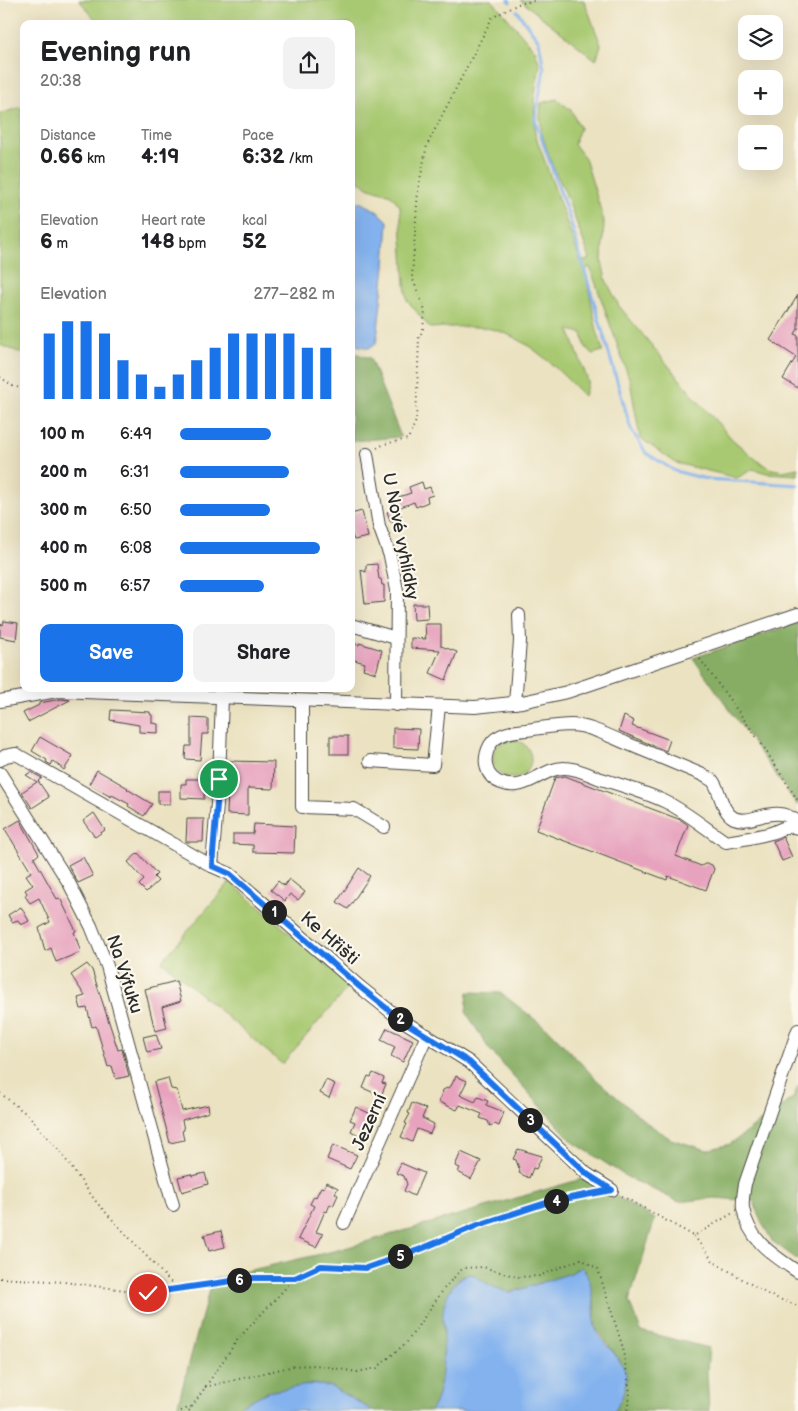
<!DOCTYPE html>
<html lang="en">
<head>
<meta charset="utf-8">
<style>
	:root { --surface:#fff; --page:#f2f2f2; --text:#202124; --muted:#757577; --accent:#1a73e8 }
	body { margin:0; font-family:"Balsamiq Sans",sans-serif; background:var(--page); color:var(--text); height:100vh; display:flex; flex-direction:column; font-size:19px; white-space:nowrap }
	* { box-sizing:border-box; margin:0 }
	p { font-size:16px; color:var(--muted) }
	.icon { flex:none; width:28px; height:28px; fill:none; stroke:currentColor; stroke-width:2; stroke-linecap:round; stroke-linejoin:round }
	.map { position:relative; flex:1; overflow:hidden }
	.sheet { position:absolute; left:20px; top:20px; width:335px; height:672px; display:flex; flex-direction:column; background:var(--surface); border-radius:10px; box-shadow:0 5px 20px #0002 }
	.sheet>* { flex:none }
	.tools { position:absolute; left:738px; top:15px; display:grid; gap:10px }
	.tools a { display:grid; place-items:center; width:45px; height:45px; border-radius:10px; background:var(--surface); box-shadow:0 5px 20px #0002; font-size:25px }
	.pin { position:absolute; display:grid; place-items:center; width:42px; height:42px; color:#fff; margin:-21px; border:2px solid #fff; border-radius:50%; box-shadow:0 1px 5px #0007 }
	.km { position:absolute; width:25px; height:25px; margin:-12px; border-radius:50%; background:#222; color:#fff; font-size:14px; line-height:25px; text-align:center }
	.round { display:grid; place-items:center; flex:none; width:52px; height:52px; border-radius:10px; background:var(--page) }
	.head { display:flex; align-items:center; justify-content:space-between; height:85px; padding:0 20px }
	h1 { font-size:28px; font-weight:700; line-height:38px }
	.metrics { display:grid; grid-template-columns:repeat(3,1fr); gap:8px; height:85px; padding:5px 20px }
	.metrics div { display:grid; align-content:center }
	.metrics b { font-size:21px; font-weight:700 }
	.metrics small { font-size:14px; font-weight:400 }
	.metrics p { font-size:14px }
	.chart { height:140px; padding:10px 20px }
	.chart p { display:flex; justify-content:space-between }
	.chart svg { width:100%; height:90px; margin-top:5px; stroke:var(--accent); stroke-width:6 }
	.cta { display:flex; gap:10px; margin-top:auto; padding:10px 20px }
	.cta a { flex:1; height:58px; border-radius:10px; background:var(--accent); color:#fff; font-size:20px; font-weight:700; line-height:58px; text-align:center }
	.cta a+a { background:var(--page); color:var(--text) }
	ul { padding:0 20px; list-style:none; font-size:16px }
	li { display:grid; grid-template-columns:80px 60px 1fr; align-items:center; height:38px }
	li i { height:12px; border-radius:6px; background:var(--accent) }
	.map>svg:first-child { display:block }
	.green { fill:#a8c971; stroke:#6a7a4e }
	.forest { fill:#86ad63; stroke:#586c47 }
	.water { fill:#83b2ee; stroke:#576e8c }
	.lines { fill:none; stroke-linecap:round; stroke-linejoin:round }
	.stream { stroke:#83b2ee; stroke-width:3 }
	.building { fill:#e7a3be }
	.minor-casing { stroke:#484642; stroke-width:14 }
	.path { stroke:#484642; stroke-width:2; stroke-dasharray:1 4; stroke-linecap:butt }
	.minor { stroke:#fff; stroke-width:12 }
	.route-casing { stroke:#fff; stroke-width:10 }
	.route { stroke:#1a73e8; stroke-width:6 }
	.labels { text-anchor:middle; stroke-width:4.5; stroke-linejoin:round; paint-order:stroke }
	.street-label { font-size:18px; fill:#2b2b2b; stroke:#fbf7ec }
</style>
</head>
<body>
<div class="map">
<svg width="798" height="1411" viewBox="0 0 798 1411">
	<rect width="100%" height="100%" fill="#fbf7ec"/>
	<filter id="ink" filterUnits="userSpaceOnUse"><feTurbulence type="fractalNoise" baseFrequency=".02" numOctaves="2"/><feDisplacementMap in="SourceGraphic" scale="10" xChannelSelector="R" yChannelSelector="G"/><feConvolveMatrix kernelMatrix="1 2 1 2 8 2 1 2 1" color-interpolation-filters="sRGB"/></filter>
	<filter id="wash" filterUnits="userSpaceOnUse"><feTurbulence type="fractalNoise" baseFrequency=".0096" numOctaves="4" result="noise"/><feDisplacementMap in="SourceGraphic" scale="20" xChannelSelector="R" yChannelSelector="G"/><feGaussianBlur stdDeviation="1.12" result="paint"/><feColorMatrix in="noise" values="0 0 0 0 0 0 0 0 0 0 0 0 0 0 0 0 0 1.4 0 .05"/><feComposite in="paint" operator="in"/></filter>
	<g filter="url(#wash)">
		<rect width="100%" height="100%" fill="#ebe2c1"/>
		<g class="green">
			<path d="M79,0h413l43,50 5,15 -6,34 1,35 46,128 9,-3 -25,-67 -12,-25 -11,-32 -2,-19 1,-13 16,-4 14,11 9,18 -6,16 11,14 19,63 -2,40 4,19 13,26 78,94 36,40 25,21 14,8 11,2 15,-3v7l-31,-2 -14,-4 -16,9 -61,-15 -36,-25 -10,-57 -40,-114 -5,3 12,61 6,20 -11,3 -7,-8 -3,-13 -13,-3 19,51 -4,15c-26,-26 -53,-56 -89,-66 -17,-5 -47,-3 -65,-2l-23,-28 -2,-16 -5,-78 -9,-11 -21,-7 -19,-12v-152h-252z"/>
			<polygon points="520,0 584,0 601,45 596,60"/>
			<path d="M21,107c2,16 -4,45 3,58v189l-24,-9v-231z"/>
			<circle cx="512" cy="759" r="19"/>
			<polygon points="230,882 350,985 282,1064 162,961"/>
		</g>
		<g class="forest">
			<polygon points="351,352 370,358 401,437 351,441"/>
			<polygon points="798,623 798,806 693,658"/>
			<polygon points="468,992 501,993 551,1032 598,1081 647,1123 671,1139 707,1150 730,1144 794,1097 798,1086 798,1260 772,1241 759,1217 754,1201 714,1198 679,1202 627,1177 573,1142 489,1049 466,1012"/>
			<path d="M585,1178l70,41 -26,82 12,30 68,17 -2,23 2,40h-95l4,-6 9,-27 -8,-19 -24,-32v-20l-3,-16 -7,-21 -9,-1 -5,4 -62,20 -18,-7 -19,-12c-18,2 -28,23 -29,40 -1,5 1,10 1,15 0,19 -1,69 -14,82h-57l-41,-24 -18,-3 -47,8 -36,19h-55l36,-132 126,-29z"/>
		</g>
		<g class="water">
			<path d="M351,200c15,3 26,10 37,21l-3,45 -8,73 -1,4 -7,5 -18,-4z"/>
			<path d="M581,1267c9,7 12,28 13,40 1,6 -1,13 1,19 2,14 32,34 31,52 0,11 -6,25 -12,33h-184c13,-13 14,-63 14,-82 0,-5 -2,-10 -1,-15 1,-17 11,-38 29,-40l19,12 19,7 61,-20z"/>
			<polygon points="314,1384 332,1387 373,1411 231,1411 267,1392"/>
		</g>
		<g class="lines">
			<g class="stream">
				<polyline points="509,0 510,2"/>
				<polyline points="517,11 539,41 544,69 535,120 570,220 631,429 646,453 675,471 706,479 798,485"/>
			</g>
		</g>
		<g id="blocks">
			<g class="building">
				<polygon points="798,295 798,329 795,334 798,336 798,388 783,379 796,357 770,340"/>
				<polygon points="422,482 424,489 430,487 433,495 427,497 428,502 416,507 414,502 398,508 402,518 391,522 387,512 397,508 393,499 411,493 409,487"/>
				<polygon points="362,511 368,537 354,540 351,532 351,514"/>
				<polygon points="377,564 379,579 381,579 382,585 384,585 384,602 365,604 361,570 366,572 366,565"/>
				<polygon points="413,604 427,604 428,619 414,620"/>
				<polygon points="4,621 18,623 16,640 0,637 0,624 3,625"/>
				<polygon points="425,624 441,624 441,646 457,652 446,680 430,673 440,650 411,648 411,638 426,639"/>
				<polygon points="351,643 359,645 359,643 382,650 376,673 363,669 365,663 351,659"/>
				<polygon points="61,699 70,700 28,722 23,713 39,705 39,703"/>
				<polygon points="111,710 150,712 150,714 152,715 152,723 158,724 158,733 139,732 139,725 110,720"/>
				<polygon points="624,716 634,721 632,726 670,740 666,751 619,731"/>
				<polygon points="191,718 208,719 208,734 202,734 200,760 185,759 186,746 191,746"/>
				<polygon points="393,728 419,729 418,749 393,748"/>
				<rect x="330" y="736" width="18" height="18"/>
				<polygon points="40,737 73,756 64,770 53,761 51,765 46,762 47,760 32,751"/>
				<polygon points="229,761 274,762 273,789 248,788 248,815 227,814"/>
				<polygon points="97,770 128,788 127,789 152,804 144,816 128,806 129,804 112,795 111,797 89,784"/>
				<polygon points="31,772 42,778 38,781 49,797 32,808 22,792 37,782 26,775"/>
				<polygon points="565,776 681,820 688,825 676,856 701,866 707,863 712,865 714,869 706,890 668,876 667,880 536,830 555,778"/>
				<polygon points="186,779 205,779 204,799 181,798 181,784 186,784"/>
				<rect x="158" y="791" width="12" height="13"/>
				<polygon points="94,813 105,830 95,837 83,821"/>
				<polygon points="187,819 204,819 203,842 186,842"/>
				<polygon points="20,820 39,854 34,858 57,899 59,898 61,900 76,931 74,932 81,952 56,962 51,948 45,951 39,928 50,922 39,898 30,903 25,896 27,893 25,890 33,885 26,875 31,872 5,829"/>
				<polygon points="254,824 295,826 294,853 253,852 253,845 233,844 233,834 253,834"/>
				<polygon points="783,837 792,857 782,861 773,841"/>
				<polygon points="138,853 157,874 154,877 158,881 146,892 139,885 144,880 128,862"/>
				<polygon points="83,857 93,876 78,883 68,865"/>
				<polygon points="359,868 370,876 348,909 337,902"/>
				<polygon points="289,879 305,892 298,900 290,894 285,901 271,890 278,881 284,886"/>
				<polygon points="21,907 29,921 21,925 18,920 12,922 8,915"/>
				<polygon points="87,964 92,970 118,1050 122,1049 129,1076 116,1079 112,1066 108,1067 96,1026 92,1027 87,1008 81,1009 78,998 85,996 71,975"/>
				<polygon points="176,981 181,1001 162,1007 167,1028 155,1031 145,989"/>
				<polygon points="387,1028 413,1040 403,1062 391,1056 395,1047 381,1040"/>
				<polygon points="156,1034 161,1049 147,1052 143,1037"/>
				<polygon points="373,1073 384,1078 382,1083 386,1084 381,1096 363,1088 368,1076 371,1077"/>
				<polygon points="456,1076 467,1081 460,1095 475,1102 478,1097 488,1101 486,1105 504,1112 499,1126 495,1124 490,1126 488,1121 480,1118 482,1114 460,1105 457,1110 439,1102 443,1090 451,1086"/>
				<polygon points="168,1078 171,1089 177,1090 182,1111 208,1105 209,1112 182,1120 184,1130 182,1131 184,1140 170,1143 154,1082"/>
				<polygon points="326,1080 335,1084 329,1098 320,1093"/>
				<polygon points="412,1103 426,1109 422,1118 434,1124 430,1134 417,1129 412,1142 401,1137 407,1124 405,1123 410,1114 408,1113"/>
				<polygon points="356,1107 375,1116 364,1138 351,1131 355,1122 350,1120"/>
				<polygon points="333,1145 357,1155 350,1169 327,1159"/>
				<polygon points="518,1149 542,1156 536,1169 533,1168 529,1178 519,1173 520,1171 516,1160 513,1159"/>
				<polygon points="461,1152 481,1161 471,1179 458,1172 460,1168 455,1166"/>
				<polygon points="401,1163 424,1173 414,1196 404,1191 407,1184 404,1176 396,1173"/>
				<polygon points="205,1173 208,1184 182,1192 178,1177 191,1174 192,1176"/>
				<polygon points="326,1182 338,1188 335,1193 338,1195 333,1206 330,1204 327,1212 325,1211 316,1232 323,1234 316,1247 298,1239 314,1206 310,1204 314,1196 316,1197 321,1187 324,1188"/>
				<polygon points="221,1231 225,1247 209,1251 204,1235"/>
			</g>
		</g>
	</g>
	<g filter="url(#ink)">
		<use href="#blocks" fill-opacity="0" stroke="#484642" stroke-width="1"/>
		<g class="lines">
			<defs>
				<g id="minor">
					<polyline points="367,454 379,526 390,556 397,590 396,705"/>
					<polyline points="351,625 396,638"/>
					<polyline points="0,701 57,691 450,706 475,707 522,702 567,692 798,614"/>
					<polyline points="302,701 302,807 354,809 384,827"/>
					<polyline points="515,703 520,641 519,615"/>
					<polyline points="0,760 5,756 16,754 212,866 230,874 360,987 400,1019 469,1062 587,1174 612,1190"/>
					<polyline points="370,761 433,765 439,706"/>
					<polyline points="0,773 69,883 91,926 107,966 173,1205"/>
					<path d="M798,822c-25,-20 -45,4 -64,-4 -13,-7 -13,-26 -21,-37 -3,-2 -7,-4 -10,-6 -26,-11 -51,-21 -77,-32 -17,-7 -36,-17 -54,-18 -15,0 -31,3 -46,5 -12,1 -29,3 -36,15 -8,15 -5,32 11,38 25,10 42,-16 64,-15 11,0 23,6 33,10 22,7 47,14 68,24 22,11 40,27 60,40 15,-2 30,-5 45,-9 10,-3 14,-9 27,-5"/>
					<polyline points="212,866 219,779 222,698"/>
					<path d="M798,1030l-53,154c-1,7 -3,16 -2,24 5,32 30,47 55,64"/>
					<polyline points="344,1223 427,1035"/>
				</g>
			</defs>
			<use href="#minor" class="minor-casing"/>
			<g class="path">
				<polyline points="0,377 13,386 24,389"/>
				<polyline points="377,448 384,444 408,439 416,421 419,338 423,329 425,311 412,277 418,190 427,145 492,18 518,4 538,0"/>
				<polyline points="700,659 761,743 798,801"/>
				<polyline points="0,1093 29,1116 61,1153 97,1203 177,1289"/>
				<polyline points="622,1196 694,1236 733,1213"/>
				<polyline points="694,1236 714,1262 769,1295 798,1306"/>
				<polyline points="0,1278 64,1282 148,1293 253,1278 293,1278"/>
				<polyline points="205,1387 294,1366 316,1365 357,1372 377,1368 407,1342 446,1286 463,1268 483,1267 517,1277 539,1276 581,1259 598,1269 622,1345 630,1392 627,1411"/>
				<polyline points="181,1411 191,1407"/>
				<polyline points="189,1411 238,1339 295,1278 321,1266 366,1268 421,1249 478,1225 549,1203 596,1193"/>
			</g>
			<use href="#minor" class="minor"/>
		</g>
	</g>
	<g class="lines" filter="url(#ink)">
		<defs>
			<polyline id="route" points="148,1293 253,1278 295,1278 321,1266 366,1268 421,1249 478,1225 549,1202 612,1190 587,1174 469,1062 400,1019 360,987 230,874 212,866 219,779"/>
		</defs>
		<use href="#route" class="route-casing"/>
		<use href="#route" class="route"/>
	</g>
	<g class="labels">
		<g class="street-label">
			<text transform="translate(401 536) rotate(79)" y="6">U Nové vyhlídky</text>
			<text transform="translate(330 938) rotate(41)" y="6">Ke Hřišti</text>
			<text transform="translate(125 974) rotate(72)" y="6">Na Výfuku</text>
			<text transform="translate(369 1122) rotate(-66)" y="6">Jezerní</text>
		</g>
	</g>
</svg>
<div class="tools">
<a><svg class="icon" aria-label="layers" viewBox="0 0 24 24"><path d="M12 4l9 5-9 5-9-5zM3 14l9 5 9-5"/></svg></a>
<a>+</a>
<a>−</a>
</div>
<div class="pin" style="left:219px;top:779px;background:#1e9e55"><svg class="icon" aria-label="arrive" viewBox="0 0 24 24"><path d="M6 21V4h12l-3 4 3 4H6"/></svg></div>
<div class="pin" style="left:148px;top:1293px;background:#d93025"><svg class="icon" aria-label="check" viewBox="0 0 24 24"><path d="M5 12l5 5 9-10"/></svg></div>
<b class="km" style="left:274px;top:912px">1</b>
<b class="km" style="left:400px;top:1019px">2</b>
<b class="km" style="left:530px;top:1120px">3</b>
<b class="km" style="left:556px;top:1201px">4</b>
<b class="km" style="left:400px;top:1256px">5</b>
<b class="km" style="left:239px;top:1280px">6</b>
<section class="sheet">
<div class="head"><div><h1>Evening run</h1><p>20:38</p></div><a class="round"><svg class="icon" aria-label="share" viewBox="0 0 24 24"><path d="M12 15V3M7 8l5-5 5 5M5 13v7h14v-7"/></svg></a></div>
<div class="metrics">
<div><p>Distance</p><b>0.66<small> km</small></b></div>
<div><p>Time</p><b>4:19</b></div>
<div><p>Pace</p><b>6:32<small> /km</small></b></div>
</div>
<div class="metrics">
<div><p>Elevation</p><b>6<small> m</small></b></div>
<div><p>Heart rate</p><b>148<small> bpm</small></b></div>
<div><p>kcal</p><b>52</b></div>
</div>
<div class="chart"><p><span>Elevation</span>277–282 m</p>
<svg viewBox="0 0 160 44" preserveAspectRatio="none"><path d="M5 44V12M15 44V6M25 44V6M35 44V12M45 44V25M55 44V32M65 44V38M75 44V32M85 44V25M95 44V19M105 44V12M115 44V12M125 44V12M135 44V12M145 44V19M155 44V19"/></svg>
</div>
<ul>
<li><b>100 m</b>6:49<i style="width:59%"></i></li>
<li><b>200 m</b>6:31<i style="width:70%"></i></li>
<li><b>300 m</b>6:50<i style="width:58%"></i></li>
<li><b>400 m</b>6:08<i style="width:90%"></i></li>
<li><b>500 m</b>6:57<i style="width:54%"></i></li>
</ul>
<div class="cta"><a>Save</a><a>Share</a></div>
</section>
</div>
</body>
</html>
